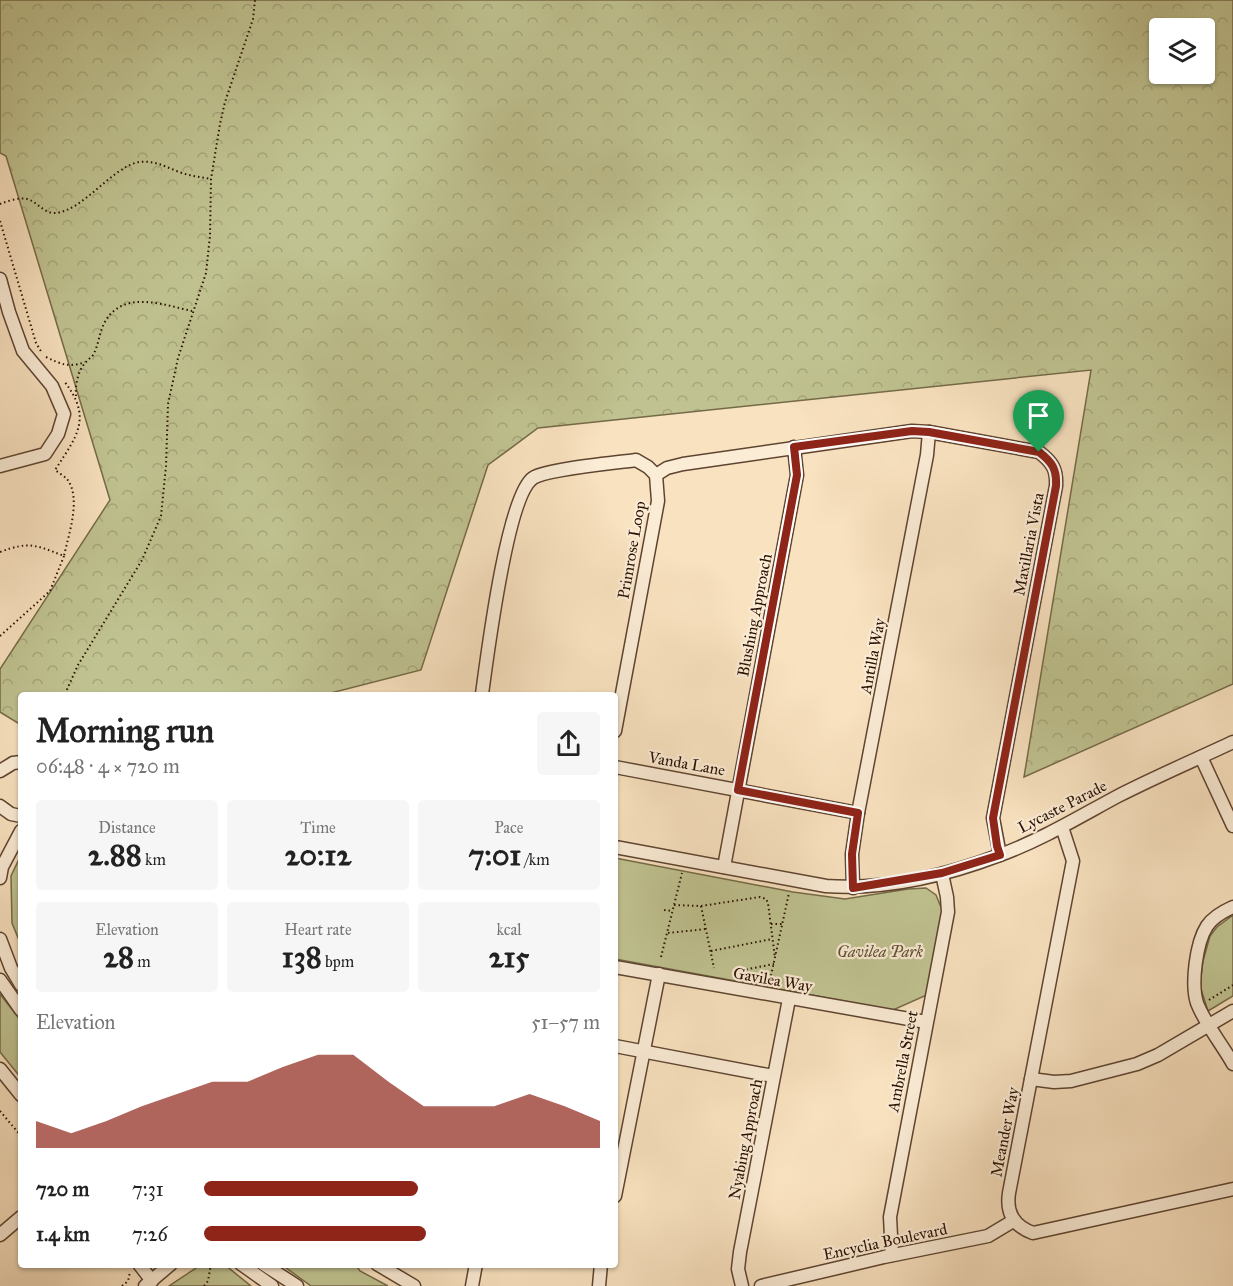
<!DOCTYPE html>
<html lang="en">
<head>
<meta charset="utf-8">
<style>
	:root { --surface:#fff; --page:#f6f6f6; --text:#222; --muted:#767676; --accent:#8f2418 }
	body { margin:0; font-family:"IM FELL Great Primer",serif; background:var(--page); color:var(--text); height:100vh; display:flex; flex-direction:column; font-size:22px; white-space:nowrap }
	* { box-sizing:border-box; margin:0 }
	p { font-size:20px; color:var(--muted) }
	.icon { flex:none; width:33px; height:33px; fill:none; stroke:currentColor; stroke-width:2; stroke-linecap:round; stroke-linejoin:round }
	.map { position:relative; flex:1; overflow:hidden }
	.sheet { position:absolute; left:18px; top:692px; width:600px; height:576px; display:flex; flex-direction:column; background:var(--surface); border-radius:6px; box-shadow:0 2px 4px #0004 }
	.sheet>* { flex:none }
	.buttons { position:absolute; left:1149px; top:18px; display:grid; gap:12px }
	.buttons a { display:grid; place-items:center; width:66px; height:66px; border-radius:6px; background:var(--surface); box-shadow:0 2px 4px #0004; font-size:30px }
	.pin { position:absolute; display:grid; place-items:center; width:51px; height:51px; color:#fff; margin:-62px -26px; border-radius:50% 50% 50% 0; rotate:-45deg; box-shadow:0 0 6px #0007 }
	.pin .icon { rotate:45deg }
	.round { display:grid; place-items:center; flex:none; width:63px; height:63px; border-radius:6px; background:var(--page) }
	.head { display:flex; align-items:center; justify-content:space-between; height:102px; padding:0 18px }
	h1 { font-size:33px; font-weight:800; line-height:45px }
	.metrics { display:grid; grid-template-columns:repeat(3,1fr); gap:9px; height:102px; padding:6px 18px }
	.metrics div { display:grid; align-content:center; border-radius:6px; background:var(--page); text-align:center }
	.metrics b { font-size:30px; font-weight:800 }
	.metrics small { font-size:16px; font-weight:400 }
	.metrics p { font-size:16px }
	.chart { height:168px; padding:12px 18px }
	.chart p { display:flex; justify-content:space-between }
	.chart svg { width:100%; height:108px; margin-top:6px; fill:var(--accent); opacity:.7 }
	ul { padding:0 18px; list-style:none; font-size:20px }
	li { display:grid; grid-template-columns:96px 72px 1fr; align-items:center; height:45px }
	li i { height:15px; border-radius:8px; background:var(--accent) }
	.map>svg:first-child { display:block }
	.forest { fill:url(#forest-crowns); stroke:#756a48; stroke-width:1.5; fill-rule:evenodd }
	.park { fill:#c0c391; stroke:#756a48; stroke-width:1.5 }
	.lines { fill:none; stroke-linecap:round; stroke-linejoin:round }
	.minor-casing { stroke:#5e4430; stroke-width:15 }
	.path { stroke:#2a1000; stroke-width:2; stroke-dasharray:1.5 3; stroke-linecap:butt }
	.minor { stroke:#fbecd6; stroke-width:12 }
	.route-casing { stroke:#fff; stroke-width:12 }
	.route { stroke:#8f2418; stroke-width:8 }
	.labels { text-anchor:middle; stroke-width:4.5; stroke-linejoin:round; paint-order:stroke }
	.street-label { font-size:16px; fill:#2a1000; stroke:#fbecd6 }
	.park-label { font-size:16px; font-style:italic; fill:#5e4f33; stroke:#fbecd6 }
</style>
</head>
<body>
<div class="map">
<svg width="1233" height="1286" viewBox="0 0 1233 1286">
	<defs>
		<pattern id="forest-crowns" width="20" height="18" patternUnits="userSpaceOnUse" patternTransform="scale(1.5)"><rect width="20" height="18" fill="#c0c391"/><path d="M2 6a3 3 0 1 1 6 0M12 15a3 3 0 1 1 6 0" fill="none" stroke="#a5a67b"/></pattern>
	</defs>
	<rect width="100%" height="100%" fill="#f9e2c0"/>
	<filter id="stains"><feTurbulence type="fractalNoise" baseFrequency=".00333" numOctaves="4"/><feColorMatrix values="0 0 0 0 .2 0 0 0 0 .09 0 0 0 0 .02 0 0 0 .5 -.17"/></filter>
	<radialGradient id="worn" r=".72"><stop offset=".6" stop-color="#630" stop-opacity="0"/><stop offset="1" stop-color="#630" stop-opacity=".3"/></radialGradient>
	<path class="forest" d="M0,0h1233v684l-209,93 67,-407 -553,58 -50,37 -67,205 -94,24h-306v31l-21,-13v-43l110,-169 -104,-344 -6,-3zM1160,28h44v46h-44z"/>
	<g class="park">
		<polygon points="21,855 21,945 12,923 11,876"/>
		<polygon points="615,858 793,892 845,899 908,889 926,888 936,895 943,912 929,994 893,1010 615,959"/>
		<polygon points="1233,915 1233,996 1208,1011 1200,986 1203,961 1210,936 1217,927"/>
		<polygon points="0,994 21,1021 21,1078 0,1052"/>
		<polygon points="202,1264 225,1265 251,1286 169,1286"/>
		<polygon points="282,1265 356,1265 360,1271 388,1286 311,1286"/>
	</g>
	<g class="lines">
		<defs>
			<g id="minor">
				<polyline points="0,279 9,312 23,351 52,386 64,414 58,434 45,454 0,466"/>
				<path d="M656,475l11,-7 16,-4 229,-33 17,1 110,20c13,10 18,17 17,34l-63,332 7,37"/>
				<path d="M482,694c5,-36 25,-198 51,-216 14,-9 82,-15 103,-18l12,7 8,8 2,26 -43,230"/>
				<polyline points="1201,757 1233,826"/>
				<polyline points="615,767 858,813"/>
				<polyline points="0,771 13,763 21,762"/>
				<polyline points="0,806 11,814 21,816"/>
				<path d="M1062,827l11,34 -64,332c-3,20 5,33 24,40l200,-44"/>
				<path d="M615,847l211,39c58,4 119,-10 174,-31 41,-15 79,-38 118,-59 37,-19 77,-36 115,-54"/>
				<polyline points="724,867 797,475 794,447"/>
				<polyline points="0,878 2,867 21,831"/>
				<polyline points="853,888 852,854 858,813 927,455 929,432"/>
				<path d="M1233,907c-9,4 -20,10 -26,19 -11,17 -16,58 -10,77 7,19 26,43 36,61"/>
				<polyline points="0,939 11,968 21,985"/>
				<polyline points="615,967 926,1022"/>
				<polyline points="0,980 21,1010"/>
				<polyline points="615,1046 773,1076"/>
				<polyline points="0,1069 21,1095"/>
				<polyline points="1031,1079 1054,1082 1071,1081 1137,1064 1158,1055 1233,1011"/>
				<polyline points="615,1196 659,974"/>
				<polyline points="0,1235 21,1217"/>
				<polyline points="892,1255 890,1217 948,912 947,897 942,874"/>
				<polyline points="139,1264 152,1281"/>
				<polyline points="241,1264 272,1286"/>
				<polyline points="263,1264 297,1286"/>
				<polyline points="377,1264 414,1286"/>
				<polyline points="145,1286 171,1264"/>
				<polyline points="472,1286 476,1264"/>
				<polyline points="599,1286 601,1264"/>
				<polyline points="742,1286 738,1269 740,1252 789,999"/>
				<polyline points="761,1286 884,1257 988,1236 1013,1221"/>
			</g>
		</defs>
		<use href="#minor" class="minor-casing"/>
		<g class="path">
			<path d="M0,204c8,-3 19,-7 27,-5 11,3 17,15 29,14 28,-3 56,-46 83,-51 15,-2 27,5 40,10 11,4 21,5 32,7"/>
			<polyline points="0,221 36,343 42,353"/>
			<path d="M46,357c14,7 24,11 39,5"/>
			<path d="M76,396c-1,-11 2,-26 10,-34 2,-3 5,-4 7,-7 6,-10 6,-24 13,-35 19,-30 58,-15 86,-9"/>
			<path d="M0,552c29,-11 36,-7 64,4 4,-20 18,-58 3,-77 -3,-3 -8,-6 -12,-9 22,-34 38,-52 9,-89"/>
			<polyline points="0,636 50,591 64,556"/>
			<polyline points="65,694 78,665 142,560 161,516 166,466 168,404 178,358 206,273 210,236 211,179 220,124 225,102 253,19 255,0"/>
			<polyline points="674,905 701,906 760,897 766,899 768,903 775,958"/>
			<polyline points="701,906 714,968"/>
			<polyline points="664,910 673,911"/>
			<polyline points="771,924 782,924"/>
			<polyline points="668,933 706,929"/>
			<polyline points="711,951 772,939"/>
			<polyline points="661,957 682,873"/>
			<polyline points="733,972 774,964"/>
			<polyline points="770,980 789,893"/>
			<polyline points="1209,1000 1233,985"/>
			<polyline points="0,1111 21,1136"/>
			<polyline points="122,1286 128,1281 130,1272"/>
			<polyline points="204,1286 208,1281 211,1264"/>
		</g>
		<use href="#minor" class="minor"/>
	</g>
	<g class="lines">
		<defs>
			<path id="route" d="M912,431l17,1 110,20c13,10 18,17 17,34l-63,332 4,28 3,9 -58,18 -89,15 -1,-34 6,-41 -120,-23 59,-315 -3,-28z"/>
		</defs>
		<use href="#route" class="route-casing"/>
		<use href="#route" class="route"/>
	</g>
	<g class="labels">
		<g class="street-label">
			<text transform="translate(1028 544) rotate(-79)" y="6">Maxillaria Vista</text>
			<text transform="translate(631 550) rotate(-80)" y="6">Primrose Loop</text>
			<text transform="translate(754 615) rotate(-79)" y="6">Blushing Approach</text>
			<text transform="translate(872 656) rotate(-79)" y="6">Antilla Way</text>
			<text transform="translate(687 763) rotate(10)" y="6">Vanda Lane</text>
			<text transform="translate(1062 806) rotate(-27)" y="6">Lycaste Parade</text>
			<text transform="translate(773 979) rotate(10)" y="6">Gavilea Way</text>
			<text transform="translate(902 1061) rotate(-79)" y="6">Ambrella Street</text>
			<text transform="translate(1004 1132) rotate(-79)" y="6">Meander Way</text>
			<text transform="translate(745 1139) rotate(-79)" y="6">Nyabing Approach</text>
			<text transform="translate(885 1241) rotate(-12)" y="6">Encyclia Boulevard</text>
		</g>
		<g class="park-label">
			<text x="880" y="957">Gavilea Park</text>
		</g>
	</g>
	<rect width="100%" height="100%" filter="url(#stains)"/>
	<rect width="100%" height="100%" fill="url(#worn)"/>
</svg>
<div class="buttons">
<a><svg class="icon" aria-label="layers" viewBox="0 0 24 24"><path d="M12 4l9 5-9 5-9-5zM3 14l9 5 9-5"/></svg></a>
</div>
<div class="pin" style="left:1039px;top:452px;background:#1e9e55"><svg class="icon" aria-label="arrive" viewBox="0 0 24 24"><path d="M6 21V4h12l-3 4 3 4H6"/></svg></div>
<section class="sheet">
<div class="head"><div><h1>Morning run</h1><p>06:48 · 4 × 720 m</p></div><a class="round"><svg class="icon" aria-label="share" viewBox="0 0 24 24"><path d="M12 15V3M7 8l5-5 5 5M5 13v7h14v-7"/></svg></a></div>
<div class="metrics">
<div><p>Distance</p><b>2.88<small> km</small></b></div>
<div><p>Time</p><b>20:12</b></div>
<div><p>Pace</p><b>7:01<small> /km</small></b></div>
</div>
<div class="metrics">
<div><p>Elevation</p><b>28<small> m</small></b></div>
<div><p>Heart rate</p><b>138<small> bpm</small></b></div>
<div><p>kcal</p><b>215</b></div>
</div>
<div class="chart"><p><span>Elevation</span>51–57 m</p>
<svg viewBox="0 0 160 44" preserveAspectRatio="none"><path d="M0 44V33L10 38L20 33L30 27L40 22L50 17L60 17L70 11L80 6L90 6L100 17L110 27L120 27L130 27L140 22L150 27L160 33V44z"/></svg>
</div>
<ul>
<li><b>720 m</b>7:31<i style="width:54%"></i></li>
<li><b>1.4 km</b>7:26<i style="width:56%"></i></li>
</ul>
</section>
</div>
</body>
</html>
